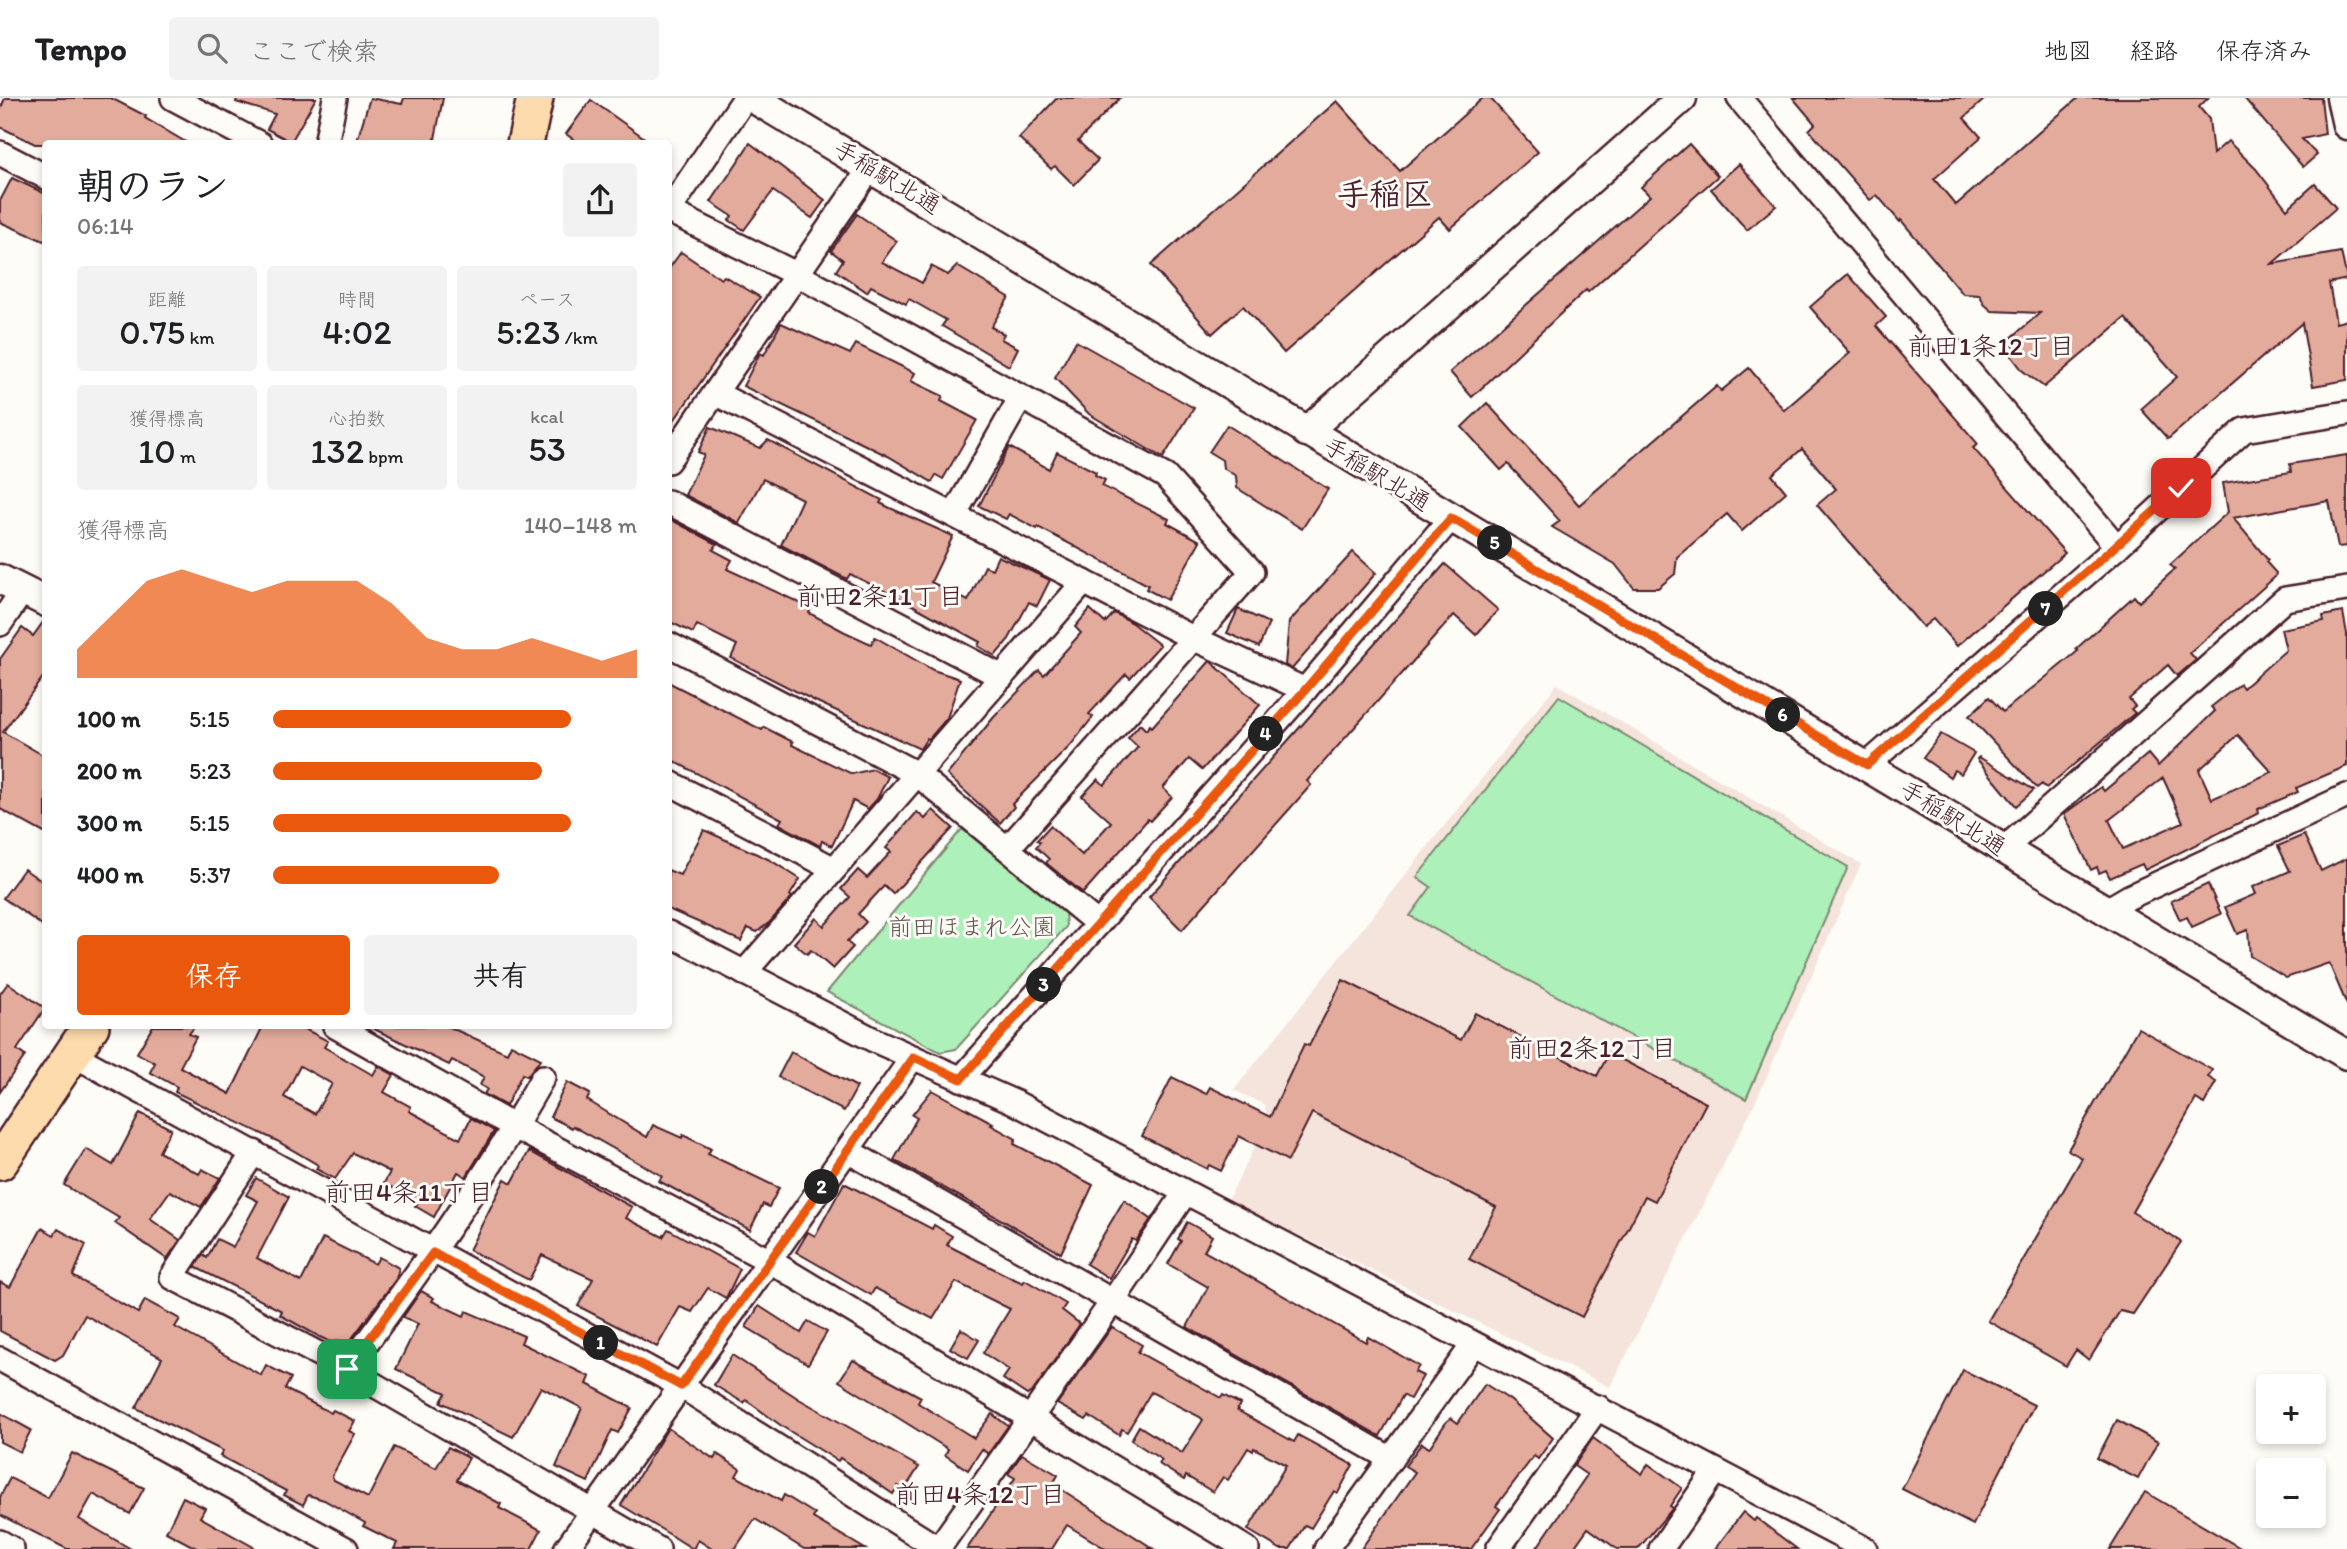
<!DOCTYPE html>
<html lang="ja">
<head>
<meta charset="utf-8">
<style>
	:root { --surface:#fff; --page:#f2f2f2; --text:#202124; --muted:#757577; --line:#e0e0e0; --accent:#ea580c }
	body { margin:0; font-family:Itim,"Klee One",sans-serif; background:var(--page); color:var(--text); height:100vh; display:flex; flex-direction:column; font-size:26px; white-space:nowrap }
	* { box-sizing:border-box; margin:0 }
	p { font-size:23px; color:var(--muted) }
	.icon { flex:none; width:38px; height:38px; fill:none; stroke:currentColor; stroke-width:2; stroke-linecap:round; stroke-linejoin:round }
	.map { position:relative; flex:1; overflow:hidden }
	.details { position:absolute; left:42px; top:42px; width:630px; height:889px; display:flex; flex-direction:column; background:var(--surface); border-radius:7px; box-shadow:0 4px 10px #0003 }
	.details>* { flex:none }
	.buttons { position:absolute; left:2256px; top:1276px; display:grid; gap:14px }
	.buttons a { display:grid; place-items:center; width:70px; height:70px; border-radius:7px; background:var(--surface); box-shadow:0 4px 10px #0003; font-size:35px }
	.pin { position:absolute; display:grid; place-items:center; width:60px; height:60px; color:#fff; margin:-30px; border-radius:14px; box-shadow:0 4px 10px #0006 }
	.km { position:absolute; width:35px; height:35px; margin:-18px; border-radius:50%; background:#222; color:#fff; font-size:19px; line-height:35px; text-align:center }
	.round { display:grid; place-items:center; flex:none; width:74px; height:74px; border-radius:7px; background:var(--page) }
	.headline { display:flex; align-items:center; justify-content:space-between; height:119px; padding:0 35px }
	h1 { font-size:38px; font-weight:600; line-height:52px }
	.stats { display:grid; grid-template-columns:repeat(3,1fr); gap:10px; height:119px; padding:7px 35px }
	.stats div { display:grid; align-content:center; border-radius:7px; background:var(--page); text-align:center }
	.stats b { font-size:35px; font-weight:600 }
	.stats small { font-size:19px; font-weight:400 }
	.stats p { font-size:19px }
	.chart { height:196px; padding:14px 35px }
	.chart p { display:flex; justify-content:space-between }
	.chart svg { width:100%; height:126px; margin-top:7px; fill:var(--accent); opacity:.7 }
	.primary-button { display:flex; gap:14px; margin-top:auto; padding:14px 35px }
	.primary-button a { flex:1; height:80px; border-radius:7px; background:var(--accent); color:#fff; font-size:28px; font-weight:600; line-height:80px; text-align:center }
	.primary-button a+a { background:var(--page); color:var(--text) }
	ul { padding:0 35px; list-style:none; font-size:23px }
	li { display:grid; grid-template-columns:112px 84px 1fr; align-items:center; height:52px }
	li i { height:18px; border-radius:9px; background:var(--accent) }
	header { display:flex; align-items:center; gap:42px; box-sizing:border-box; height:98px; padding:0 35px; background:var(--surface); border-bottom:2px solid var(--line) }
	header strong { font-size:33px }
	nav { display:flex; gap:38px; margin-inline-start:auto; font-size:24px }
	.search { width:490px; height:63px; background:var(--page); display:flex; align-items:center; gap:18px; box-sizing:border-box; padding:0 24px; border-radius:7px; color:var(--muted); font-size:26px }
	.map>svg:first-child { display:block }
	.built { fill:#f5e4dc }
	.green { fill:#aef0b9; stroke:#7c8872; stroke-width:2 }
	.building { fill:#e3ab9c; stroke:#4a1f2b; stroke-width:2; fill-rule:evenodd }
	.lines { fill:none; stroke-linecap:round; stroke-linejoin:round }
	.minor-casing { stroke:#4a1f2b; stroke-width:28 }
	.tertiary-casing { stroke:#4a1f2b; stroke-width:33 }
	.primary-casing { stroke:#4a1f2b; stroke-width:40 }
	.minor { stroke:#fdfcf7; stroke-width:23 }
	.tertiary { stroke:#fdfcf7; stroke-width:28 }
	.primary { stroke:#fedbac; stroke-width:35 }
	.route-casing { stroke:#fff; stroke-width:14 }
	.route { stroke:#ea580c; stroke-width:9 }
	.labels { text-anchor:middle; stroke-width:6; stroke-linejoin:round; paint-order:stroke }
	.street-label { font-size:24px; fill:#4a1f2b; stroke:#fdfcf7 }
	.park-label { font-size:24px; fill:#63534e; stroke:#fdfcf7 }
	.neighbourhood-label { font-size:26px; fill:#4a1f2b; stroke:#fdfcf7 }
	.district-label { font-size:32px; font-weight:bold; fill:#4a1f2b; stroke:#fdfcf7 }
</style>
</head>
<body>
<header>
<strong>Tempo</strong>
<div class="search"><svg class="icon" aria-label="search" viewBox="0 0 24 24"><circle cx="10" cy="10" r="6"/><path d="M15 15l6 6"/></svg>ここで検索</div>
<nav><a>地図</a><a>経路</a><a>保存済み</a></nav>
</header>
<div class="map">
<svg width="2347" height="1451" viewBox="0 0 2347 1451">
	<rect width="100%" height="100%" fill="#fdfcf7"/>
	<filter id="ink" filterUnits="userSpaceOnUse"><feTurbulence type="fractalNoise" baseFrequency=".0143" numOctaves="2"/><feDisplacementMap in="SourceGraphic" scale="14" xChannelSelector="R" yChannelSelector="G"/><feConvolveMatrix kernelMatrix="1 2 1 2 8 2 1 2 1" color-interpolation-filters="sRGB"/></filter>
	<g filter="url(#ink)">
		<polygon class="built" points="1557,586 1861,766 1753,1009 1610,1289 1228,1102 1267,1024 1265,1007 1234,992"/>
		<g class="green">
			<polygon points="1559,598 1848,769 1746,1001 1410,818 1431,789 1417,779"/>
			<polygon points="962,731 1065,812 1066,829 956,951 940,954 827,894"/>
		</g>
		<g class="building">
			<polygon points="5,0 111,0 146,18 145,20 189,46 35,46 0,29 0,12"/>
			<polygon points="237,0 316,0 291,44 267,31 275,16 236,4"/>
			<polygon points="370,0 402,6 404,0 443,0 434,46 356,46"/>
			<polygon points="1057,0 1120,0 1078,43 1098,62 1074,87 1055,68 1051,71 1019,40"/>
			<polygon points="1483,0 1490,0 1538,54 1450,131 1439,119 1284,255 1243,208 1212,236 1151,167 1337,3 1400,73"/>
			<polygon points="1793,0 1986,0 1964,20 1981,39 1934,81 1956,107 2078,0 2208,0 2199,9 2209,21 2213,56 2228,43 2256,71 2287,111 2315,86 2336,110 2272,166 2341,154 2347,181 2329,185 2336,225 2347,222 2347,282 2313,288 2302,225 2168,341 2141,311 2177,279 2125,220 2044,289 2023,273 2010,256 2015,251 2010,241 2040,215 1992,213 1984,206 1980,197 1963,196 1901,122 1900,124 1877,97 1870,102 1809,32 1815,26"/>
			<polygon points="2244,0 2321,0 2325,36 2302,41 2317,57 2303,69"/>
			<polygon points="591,2 653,46 580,46 566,36"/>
			<polygon points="750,45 825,102 812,120 773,93 744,132 729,122 732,118 711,104"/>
			<polygon points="1689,46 1718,78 1588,194 1586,192 1472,299 1450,274 1650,98 1641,89"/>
			<polygon points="1739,66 1776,108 1747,132 1711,91"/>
			<polygon points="12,80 46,96 46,144 0,124 0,103"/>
			<polygon points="857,116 897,143 882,164 922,185 931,168 948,177 957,168 1009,199 991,229 1004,236 1001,241 1018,250 1009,268 942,228 946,222 909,201 906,206 871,188 867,194 836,173 843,162 831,153"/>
			<polygon points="681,154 721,181 724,178 760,199 668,331 668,172"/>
			<polygon points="1848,176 1886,219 1876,228 1978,346 1973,350 2065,455 1957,548 1933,521 1923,529 1817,407 1836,391 1802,351 1772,377 1786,394 1742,433 1727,416 1677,459 1675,476 1658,490 1634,490 1615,466 1552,429 1560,423 1508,366 1501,372 1462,329 1487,305 1579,407 1717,288 1721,293 1749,270 1784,312 1850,255 1810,209"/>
			<polygon points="781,225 850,256 856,246 915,275 911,283 943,298 941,303 977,322 943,381 936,377 932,384 888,358 743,288 760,255 764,257"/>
			<polygon points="1076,243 1194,310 1163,360 1089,316 1055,280"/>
			<polygon points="1227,327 1328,391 1302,431 1237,390 1236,378 1223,370 1222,362 1209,354"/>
			<polygon points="710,329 760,350 768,342 882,402 880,405 890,410 953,438 931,484 968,503 985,468 992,471 998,458 1050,482 1037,508 1029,504 1009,541 995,558 978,548 980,544 903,502 850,476 847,481 781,447 802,401 763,381 739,425 685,397 704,357 698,354"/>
			<polygon points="1009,349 1049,371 1057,354 1096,374 1095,377 1105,382 1102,388 1169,421 1167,425 1200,443 1167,502 1146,491 1148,487 1038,429 1037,431 1009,416 1006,421 979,408"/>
			<polygon points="2347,357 2347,448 2338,449 2329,403 2233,420 2268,462 2266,464 2276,475 2275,479 2190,555 2196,562 2177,578 2168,567 2129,601 2135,608 2131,611 2135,615 2046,690 2042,686 2037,690 1969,618 1989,599 2003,614 2078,553 2076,551 2134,498 2139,504 2175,471 2170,467 2228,414 2223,385 2291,374 2290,366"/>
			<polygon points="668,420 717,446 713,452 732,462 727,471 811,510 809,515 845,534 871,546 875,539 933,572 960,581 947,620 929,641 927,640 920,651 815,603 731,560 737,547 697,527 693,535 668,523"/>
			<polygon points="1353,454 1376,475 1292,571 1285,567 1289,524"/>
			<polygon points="1445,466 1498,512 1476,537 1454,517 1307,683 1311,687 1182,832 1149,799"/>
			<polygon points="1090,511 1105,525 1114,515 1128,522 1160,547 1130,580 1126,576 1089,616 1093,619 1070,648 1012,706 1014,709 1000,725 947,677 994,619 1039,572 1044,577 1081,535 1075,529"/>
			<polygon points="1238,511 1269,525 1259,549 1227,535"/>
			<path d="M2343,514l4,22v132l-51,22 2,4 -40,17 1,4 -114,57 -3,-6 -32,14 -4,-8 -7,3 -2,-6 -6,3 -27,-56 37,-27 3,4 44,-37 10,12 57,-55 -4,-4 29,-23 3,4 43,-38 -5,-21 43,-8 -1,-5zM2238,637l34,37 -60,27 -13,-29zM2163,680l20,44 -60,27 -14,-29z"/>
			<polygon points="46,520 46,575 3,634 46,659 46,736 0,711 0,561 22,530 33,538"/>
			<polygon points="1210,563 1260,607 1202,672 1189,661 1163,690 1172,699 1150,723 1148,721 1083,795 1046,765 1049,761 1036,749 1040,744 1037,742 1050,728 1082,757 1111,724 1082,698 1098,681 1104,687 1138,649 1128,640 1140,626 1146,632 1150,627 1152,629"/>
			<polygon points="668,584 762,632 764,629 793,644 792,647 852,676 873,671 888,679 877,701 868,711 853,703 832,748 822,743 820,748 779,726 782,721 668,660"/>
			<polygon points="1941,636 1974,655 1961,676 1954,672 1950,679 1923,660"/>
			<polygon points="1979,659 2034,692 2016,708 1977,661"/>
			<polygon points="933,712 953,730 893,796 884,788 858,816 866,824 847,844 853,849 833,871 811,852 807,856 794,845 816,820 824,828 850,799 841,791 858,772 867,780 891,754 886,750 917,714 925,721"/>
			<polygon points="704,732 770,762 800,781 790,797 792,799 770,824 757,834 748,830 741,843 668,811 668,772 680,777"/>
			<polygon points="2304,737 2321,773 2347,760 2347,907 2329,865 2286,880 2250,858 2248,832 2237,836 2225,809 2256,796 2253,789 2290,773 2278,748"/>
			<polygon points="24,771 46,786 46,830 3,800"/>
			<polygon points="2208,786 2221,816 2192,829 2187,819 2180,822 2171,803"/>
			<polygon points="1343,882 1461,942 1475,915 1597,978 1609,955 1706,1005 1655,1103 1645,1098 1582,1219 1469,1161 1496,1109 1312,1015 1288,1063 1239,1038 1221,1073 1209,1067 1207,1071 1142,1038 1172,979 1206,996 1210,989 1270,1019 1304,946 1309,948"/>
			<polygon points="8,885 45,910 17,952 25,958 0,994 0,896"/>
			<path d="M153,928h42l-6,8 7,3 -16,30 50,27 33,-68h36l29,15 -4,6 49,28 5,-9 16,9 -10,17 27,15 -2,4 51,28 11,-21 23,13 -28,46 -8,-5 -24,45 -19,-11 3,-4 -34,-19 6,-11 -37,-19 -18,26 -19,-10 2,-4 -41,-24 -102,-49 2,-5 -27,-15 5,-9 -18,-10zM300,968l32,18 -17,30 -31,-17z"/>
			<polygon points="368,928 447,928 507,955 511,946 541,961 527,978 522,976 506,1008 484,996 487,991 480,987 484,979 452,962 449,967"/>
			<polygon points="2138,930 2212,972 2208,979 2216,984 2204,1006 2196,1001 2132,1114 2181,1144 2133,1216 2120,1213 2089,1262 2076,1252 2066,1268 1988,1223 2082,1060 2068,1052"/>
			<polygon points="791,954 857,989 844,1013 778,979"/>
			<polygon points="567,984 590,996 587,1002 647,1039 653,1027 682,1040 683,1037 711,1051 708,1056 779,1090 769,1109 763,1106 750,1132 659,1083 662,1078 573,1028 572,1030 550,1019"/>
			<polygon points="932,992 993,1025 991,1027 1016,1041 1014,1046 1093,1087 1061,1155 894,1062 917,1020 912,1017"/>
			<polygon points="140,1015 171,1031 159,1054 199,1076 202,1071 220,1080 201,1109 170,1093 150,1121 180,1142 167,1161 115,1125 119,1120 64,1087 86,1051 113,1067"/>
			<polygon points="529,1053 632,1109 626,1120 663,1139 668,1131 740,1171 726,1200 708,1190 692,1214 680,1209 657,1249 578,1208 593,1181 542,1157 529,1182 469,1152 505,1081 512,1085"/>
			<polygon points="256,1080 289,1099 257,1160 301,1184 323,1140 375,1166 379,1159 399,1170 396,1181 347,1247 337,1242 335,1246 320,1239 280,1217 282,1213 195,1169 203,1157 207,1160 217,1141 233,1149 258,1103 246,1097"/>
			<polygon points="844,1085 932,1131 934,1127 952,1138 947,1147 1012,1180 1023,1185 1025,1182 1066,1206 1062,1212 1080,1226 1033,1293 1027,1297 1003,1281 1009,1272 983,1255 1010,1211 956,1184 933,1221 875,1190 871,1197 796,1154 808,1134 815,1138"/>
			<polygon points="1124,1102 1151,1121 1136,1143 1132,1141 1109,1180 1086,1166"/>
			<polygon points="1187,1124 1212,1138 1204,1153 1366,1244 1368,1239 1419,1268 1415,1274 1423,1278 1410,1301 1403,1297 1380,1338 1187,1229 1208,1189 1168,1166 1181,1143 1178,1141"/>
			<polygon points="42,1130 54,1137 58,1131 86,1147 73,1178 138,1215 145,1202 180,1221 175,1229 261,1277 266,1267 291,1280 285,1291 331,1315 333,1312 355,1323 349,1333 355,1336 332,1378 334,1382 368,1400 394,1349 436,1370 448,1349 469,1360 457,1382 501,1406 499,1410 541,1432 531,1451 394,1451 397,1445 363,1428 365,1425 324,1402 308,1397 303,1407 284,1397 286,1393 220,1358 223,1353 136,1310 162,1260 85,1217 63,1257 55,1262 0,1233 0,1184 10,1189"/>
			<polygon points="421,1193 434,1200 432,1203 464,1218 466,1213 524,1238 521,1245 590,1279 587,1286 632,1310 618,1335 612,1332 588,1384 556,1369 582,1310 541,1289 513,1339 441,1304 446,1295 396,1271 418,1226 403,1219"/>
			<polygon points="759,1208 801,1235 808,1223 827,1234 808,1266 746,1229"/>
			<polygon points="1112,1229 1142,1247 1138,1254 1221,1300 1223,1297 1240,1306 1237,1312 1294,1344 1298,1337 1353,1367 1338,1395 1334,1393 1311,1430 1305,1427 1290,1451 1280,1451 1248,1432 1286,1367 1254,1350 1253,1353 1248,1350 1228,1382 1223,1379 1213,1394 1186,1378 1184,1382 1159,1366 1162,1362 1131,1342 1139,1328 1182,1355 1203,1322 1200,1319 1151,1294 1127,1334 1122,1331 1119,1337 1089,1318 1086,1322 1057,1306"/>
			<polygon points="961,1231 979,1242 968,1260 950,1250"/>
			<polygon points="732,1257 799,1301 919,1369 904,1392 898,1388 893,1396 840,1360 838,1363 783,1329 746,1302 744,1305 714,1287"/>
			<polygon points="853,1262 921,1299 918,1305 974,1340 992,1316 1008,1328 988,1356 982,1351 968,1372 945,1357 948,1351 839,1283"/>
			<polygon points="1963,1272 2034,1307 1973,1427 1902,1391"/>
			<polygon points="1485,1286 1510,1302 1553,1340 1538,1361 1534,1358 1496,1408 1500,1411 1471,1451 1361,1451 1415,1374 1405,1368 1422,1345 1429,1350 1447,1323 1451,1320 1458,1325"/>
			<polygon points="0,1315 31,1332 20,1354 0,1344"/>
			<polygon points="2117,1322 2158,1344 2138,1381 2097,1360"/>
			<polygon points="668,1330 714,1361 717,1356 740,1371 736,1378 781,1403 784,1397 815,1416 813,1420 865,1451 804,1451 755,1421 735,1451 712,1451 698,1442 693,1451 669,1436 621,1407"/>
			<polygon points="1593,1340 1642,1376 1648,1366 1682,1390 1670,1408 1673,1410 1638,1451 1617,1451 1588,1430 1573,1451 1536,1451 1587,1377 1574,1368"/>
			<polygon points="72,1355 144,1390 130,1416 93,1396 79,1421 131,1451 67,1451 0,1417 0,1399 10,1380 48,1400"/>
			<polygon points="1022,1356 1058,1377 1053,1386 1154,1451 1106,1451 1067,1427 1052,1451 967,1451 1015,1380 1008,1376"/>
			<polygon points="2145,1394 2242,1451 2110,1451"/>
			<polygon points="183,1399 205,1410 200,1419 257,1451 198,1451 166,1434"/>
			<polygon points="1743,1414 1754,1423 1756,1420 1797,1451 1715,1451"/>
		</g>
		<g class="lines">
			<defs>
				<g id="minor">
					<polyline points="173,0 260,46"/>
					<polyline points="1739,0 2117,449"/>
					<polyline points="326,46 335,0"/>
					<polyline points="0,55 46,79"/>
					<polyline points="669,113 798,177 1165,378 1252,474 1008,750"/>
					<polyline points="668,114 745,0"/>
					<polyline points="715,295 1193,540 1305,592"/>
					<polyline points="668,363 871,69"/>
					<polyline points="668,404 1002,579"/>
					<polyline points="954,417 1020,301"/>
					<polyline points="0,526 23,492"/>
					<polyline points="668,546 917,676 1098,826"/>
					<polyline points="1867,667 2117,449 2244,332 2347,315"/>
					<polyline points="668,684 834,771"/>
					<polyline points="2004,751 2285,501 2347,491"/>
					<polyline points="2105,813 2129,799 2347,698"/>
					<polyline points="668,835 874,942 1014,1004 1865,1451"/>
					<polyline points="744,875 1084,484"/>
					<polyline points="335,928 515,1029 770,1163 1247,1451"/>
					<polyline points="72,956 681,1288 939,1451"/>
					<polyline points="961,981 1305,592 1451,420"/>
					<polyline points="848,1053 1391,1361"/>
					<polyline points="254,1054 172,1179 347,1271 658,1451"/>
					<polyline points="0,1261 346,1451"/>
					<path d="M347,1271c70,-94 138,-189 196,-292"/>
					<polyline points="0,1444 12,1451"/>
					<polyline points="566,1451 913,959"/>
					<polyline points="938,1451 1113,1203 1185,1095"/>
					<polyline points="1326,1451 1473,1247"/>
					<polyline points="1498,1451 1598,1309"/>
					<polyline points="1661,1451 1715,1373"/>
				</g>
				<g id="tertiary">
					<polyline points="753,0 2347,957"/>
					<polyline points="2341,0 2347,27"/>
					<polyline points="1306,334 1682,0"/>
					<polyline points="0,481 46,504"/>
				</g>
				<g id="primary">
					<polyline points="525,46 535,0"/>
					<polyline points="0,1064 91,928"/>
				</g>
			</defs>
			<use href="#minor" class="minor-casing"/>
			<use href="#tertiary" class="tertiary-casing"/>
			<use href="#primary" class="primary-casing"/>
			<use href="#minor" class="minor"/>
			<use href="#tertiary" class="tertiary"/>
			<use href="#primary" class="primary"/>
		</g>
	</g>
	<g class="lines" filter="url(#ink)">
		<defs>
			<polyline id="route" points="347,1271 433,1155 681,1288 914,959 961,981 1305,592 1451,420 1867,667 2181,390"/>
		</defs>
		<use href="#route" class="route-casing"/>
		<use href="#route" class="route"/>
	</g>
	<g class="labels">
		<g class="street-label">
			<text transform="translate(887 79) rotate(31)" y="8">手稲駅北通</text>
			<text transform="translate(1377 376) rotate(31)" y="8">手稲駅北通</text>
			<text transform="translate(1953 720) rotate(32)" y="8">手稲駅北通</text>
		</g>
		<g class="park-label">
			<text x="972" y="837">前田ほまれ公園</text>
		</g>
		<g class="neighbourhood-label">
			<text x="1991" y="257">前田1条12丁目</text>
			<text x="880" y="507">前田2条11丁目</text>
			<text x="1592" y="959">前田2条12丁目</text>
			<text x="409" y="1103">前田4条11丁目</text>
			<text x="980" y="1405">前田4条12丁目</text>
		</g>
		<g class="district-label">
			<text x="1385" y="107">手稲区</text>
		</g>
	</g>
</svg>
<div class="buttons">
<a>+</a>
<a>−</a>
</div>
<div class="pin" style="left:347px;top:1271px;background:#1e9e55"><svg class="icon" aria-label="arrive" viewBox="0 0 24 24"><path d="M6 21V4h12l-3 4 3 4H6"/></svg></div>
<div class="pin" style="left:2181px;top:390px;background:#d93025"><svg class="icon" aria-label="check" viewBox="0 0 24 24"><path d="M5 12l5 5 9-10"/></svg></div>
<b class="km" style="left:601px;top:1245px">1</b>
<b class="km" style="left:822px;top:1089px">2</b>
<b class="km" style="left:1044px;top:887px">3</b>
<b class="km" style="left:1266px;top:636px">4</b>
<b class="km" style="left:1495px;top:445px">5</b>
<b class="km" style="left:1783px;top:617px">6</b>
<b class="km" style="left:2046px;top:511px">7</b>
<section class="details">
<div class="headline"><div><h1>朝のラン</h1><p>06:14</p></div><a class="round"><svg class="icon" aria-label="share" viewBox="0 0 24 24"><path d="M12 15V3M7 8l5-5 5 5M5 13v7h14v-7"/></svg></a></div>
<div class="stats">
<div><p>距離</p><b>0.75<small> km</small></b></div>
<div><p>時間</p><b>4:02</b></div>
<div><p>ペース</p><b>5:23<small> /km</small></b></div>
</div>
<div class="stats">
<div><p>獲得標高</p><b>10<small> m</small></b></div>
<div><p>心拍数</p><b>132<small> bpm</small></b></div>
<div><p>kcal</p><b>53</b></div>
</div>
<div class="chart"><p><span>獲得標高</span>140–148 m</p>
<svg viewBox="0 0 160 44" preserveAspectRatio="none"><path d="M0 44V34L10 22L20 10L30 6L40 10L50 14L60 10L70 10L80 10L90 18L100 30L110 34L120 34L130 30L140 34L150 38L160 34V44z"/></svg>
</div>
<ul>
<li><b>100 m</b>5:15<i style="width:82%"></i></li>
<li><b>200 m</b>5:23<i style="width:74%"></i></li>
<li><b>300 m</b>5:15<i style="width:82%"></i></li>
<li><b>400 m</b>5:37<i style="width:62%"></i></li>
</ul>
<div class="primary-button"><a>保存</a><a>共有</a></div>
</section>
</div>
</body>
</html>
